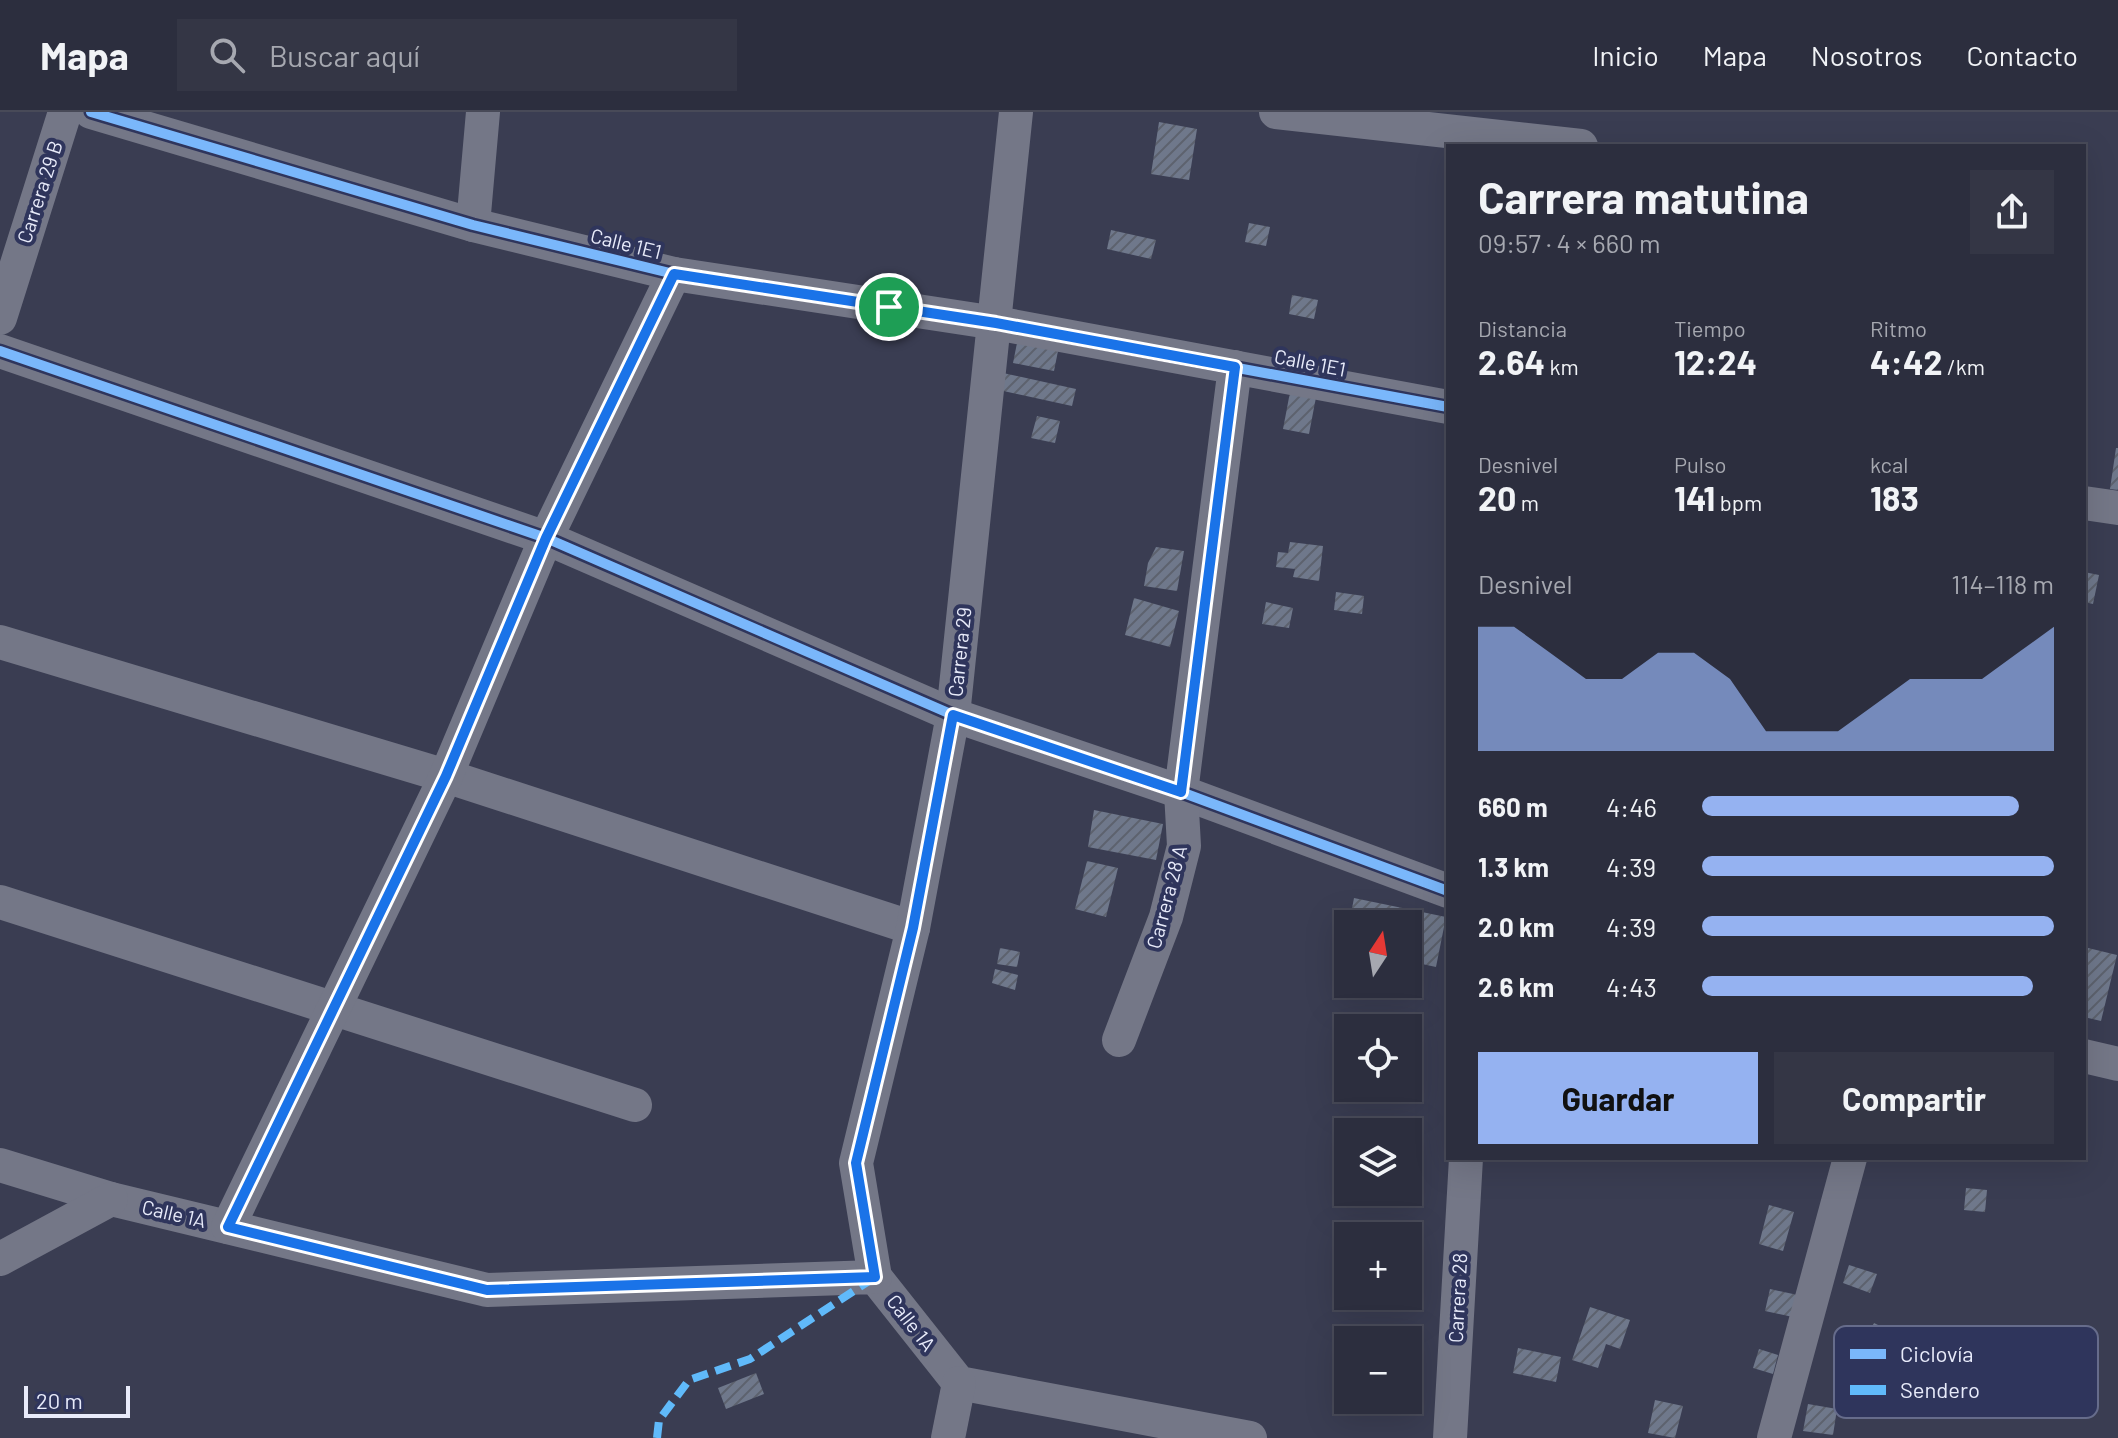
<!DOCTYPE html>
<html lang="es">
<head>
<meta charset="utf-8">
<style>
	:root { --surface:#2c2e3e; --page:#343645; --text:#f1f3f6; --muted:#a6a8b0; --line:#484a58; --accent:#95b2f1 }
	body { margin:0; font-family:Barlow,sans-serif; background:var(--page); color:var(--text); height:100vh; display:flex; flex-direction:column; font-size:30px; white-space:nowrap }
	* { box-sizing:border-box; margin:0 }
	p { font-size:26px; color:var(--muted) }
	.icon { flex:none; width:44px; height:44px; fill:none; stroke:currentColor; stroke-width:2; stroke-linecap:round; stroke-linejoin:round }
	.map { position:relative; flex:1; overflow:hidden }
	.drawer { position:absolute; left:1446px; top:32px; width:640px; height:1016px; display:flex; flex-direction:column; background:var(--surface); border-radius:0px; box-shadow:0 8px 32px #0002,0 0 0 2px var(--line) }
	.drawer>* { flex:none }
	.needle { width:52px; rotate:12deg }
	.fabs { position:absolute; left:1334px; top:798px; display:grid; gap:16px }
	.fabs a { display:grid; place-items:center; width:88px; height:88px; border-radius:0px; background:var(--surface); box-shadow:0 8px 32px #0002,0 0 0 2px var(--line); font-size:40px }
	.scale { position:absolute; left:24px; bottom:20px; width:106px; box-sizing:border-box; padding-left:8px; border:4px solid #e8ebfa; border-top:0; font-size:22px; line-height:28px; white-space:nowrap; color:#e8ebfa; -webkit-text-stroke:6px #2f355c; paint-order:stroke }
	.pin { position:absolute; display:grid; place-items:center; width:68px; height:68px; color:#fff; margin:-34px; border:4px solid #fff; border-radius:50%; box-shadow:0 2px 8px #0007 }
	.round { display:grid; place-items:center; flex:none; width:84px; height:84px; border-radius:0px; background:var(--page) }
	.summary { display:flex; align-items:center; justify-content:space-between; height:136px; padding:0 32px }
	h1 { font-size:44px; font-weight:700; line-height:60px }
	.metrics { display:grid; grid-template-columns:repeat(3,1fr); gap:12px; height:136px; padding:8px 32px }
	.metrics div { display:grid; align-content:center }
	.metrics b { font-size:34px; font-weight:700 }
	.metrics small { font-size:22px; font-weight:400 }
	.metrics p { font-size:22px }
	.chart { height:224px; padding:16px 32px }
	.chart p { display:flex; justify-content:space-between }
	.chart svg { width:100%; height:144px; margin-top:8px; fill:var(--accent); opacity:.7 }
	.action { display:flex; gap:16px; margin-top:auto; padding:16px 32px }
	.action a { flex:1; height:92px; border-radius:0px; background:var(--accent); color:#111; font-size:32px; font-weight:700; line-height:92px; text-align:center }
	.action a+a { background:var(--page); color:var(--text) }
	ul { padding:0 32px; list-style:none; font-size:26px }
	li { display:grid; grid-template-columns:128px 96px 1fr; align-items:center; height:60px }
	li i { height:20px; border-radius:10px; background:var(--accent) }
	header { display:flex; align-items:center; gap:48px; box-sizing:border-box; height:112px; padding:0 40px; background:var(--surface); border-bottom:2px solid var(--line) }
	header strong { font-size:38px }
	nav { display:flex; gap:44px; margin-inline-start:auto; font-size:28px }
	.search { width:560px; height:72px; background:var(--page); display:flex; align-items:center; gap:20px; box-sizing:border-box; padding:0 28px; border-radius:0px; color:var(--muted); font-size:30px }
	.map>svg:first-child { display:block }
	.building { fill:url(#building-hatch) }
	.lines { fill:none; stroke-linecap:round; stroke-linejoin:round }
	.street { stroke:#747787; stroke-width:34 }
	.quiet { stroke:#60bafa; stroke-width:8; stroke-dasharray:16 8; stroke-linecap:butt }
	.cycleway-casing { stroke:#2f355c; stroke-width:15 }
	.cycleway { stroke:#7ab7fb; stroke-width:10 }
	.route-casing { stroke:#fff; stroke-width:16 }
	.route { stroke:#1a73e8; stroke-width:10 }
	.labels { text-anchor:middle; stroke-width:8; stroke-linejoin:round; paint-order:stroke }
	.street-label { font-size:20px; fill:#e8ebfa; stroke:#2f355c }
	.key { fill:#2f355c; stroke:#666c8b; stroke-width:2 }
	.key-label { font-size:22px; fill:#e8ebfa }
</style>
</head>
<body>
<header>
<strong>Mapa</strong>
<div class="search"><svg class="icon" aria-label="search" viewBox="0 0 24 24"><circle cx="10" cy="10" r="6"/><path d="M15 15l6 6"/></svg>Buscar aquí</div>
<nav><a>Inicio</a><a>Mapa</a><a>Nosotros</a><a>Contacto</a></nav>
</header>
<div class="map">
<svg width="2118" height="1326" viewBox="0 0 2118 1326">
	<defs>
		<pattern id="building-hatch" width="6" height="6" patternUnits="userSpaceOnUse" patternTransform="scale(2)"><rect width="6" height="6" fill="#6f788b"/><path d="M-1 1l2-2M0 6l6-6M5 7l2-2" fill="none" stroke="#5d626e"/></pattern>
	</defs>
	<rect width="100%" height="100%" fill="#3a3d52"/>
	<g class="building">
		<polygon points="1159,10 1197,17 1189,68 1151,62"/>
		<polygon points="1249,111 1270,115 1266,134 1245,130"/>
		<polygon points="1111,118 1156,128 1151,147 1107,137"/>
		<polygon points="1292,183 1318,188 1314,207 1289,202"/>
		<polygon points="1018,226 1059,234 1054,259 1013,251"/>
		<polygon points="1003,261 1076,277 1072,294 999,278"/>
		<polygon points="1291,275 1317,280 1309,322 1283,317"/>
		<polygon points="1037,304 1060,309 1055,331 1031,326"/>
		<polygon points="2116,336 2118,336 2118,378 2110,377"/>
		<polygon points="1290,430 1323,434 1319,469 1293,465 1295,457 1276,455 1278,440 1288,441"/>
		<polygon points="1156,435 1184,439 1177,479 1144,474 1148,451"/>
		<polygon points="2084,460 2099,463 2093,492 2084,490"/>
		<polygon points="1336,480 1364,484 1362,502 1334,498"/>
		<polygon points="1134,486 1179,499 1170,535 1125,523"/>
		<polygon points="1266,490 1293,496 1289,516 1262,512"/>
		<polygon points="1094,698 1163,712 1156,748 1088,735"/>
		<polygon points="1087,749 1118,756 1106,805 1075,797"/>
		<polygon points="1354,786 1446,805 1436,855 1408,849 1408,812 1349,812"/>
		<polygon points="2084,835 2117,843 2101,909 2084,905"/>
		<polygon points="1000,836 1020,840 1017,855 997,852"/>
		<polygon points="995,857 1018,863 1015,878 992,871"/>
		<polygon points="1966,1076 1987,1078 1985,1100 1964,1098"/>
		<polygon points="1769,1093 1794,1100 1783,1139 1759,1132"/>
		<polygon points="1849,1153 1877,1162 1870,1181 1843,1171"/>
		<polygon points="1770,1177 1807,1185 1802,1207 1765,1199"/>
		<polygon points="1590,1195 1630,1208 1620,1237 1606,1232 1598,1256 1572,1248"/>
		<polygon points="1874,1211 1904,1226 1893,1245 1863,1230"/>
		<polygon points="1518,1236 1561,1245 1556,1270 1513,1261"/>
		<polygon points="1759,1237 1778,1243 1773,1262 1753,1256"/>
		<polygon points="756,1261 764,1282 726,1297 718,1276"/>
		<polygon points="1655,1288 1683,1294 1675,1326 1648,1321"/>
		<polygon points="1808,1292 1837,1297 1833,1323 1803,1319"/>
	</g>
	<g class="lines">
		<g class="street">
			<polyline points="91,0 473,113 674,162 996,211 1448,295"/>
			<polyline points="1276,0 1581,34"/>
			<polyline points="473,113 483,0"/>
			<polyline points="0,206 65,0"/>
			<polyline points="0,239 546,426 953,603 1181,680 1448,779"/>
			<polyline points="2084,391 2118,396"/>
			<polyline points="0,530 446,664 913,816"/>
			<polyline points="0,790 635,993"/>
			<polyline points="1119,928 1166,805 1184,734 1181,680 1235,255"/>
			<polyline points="2084,944 2118,952"/>
			<polyline points="0,1053 111,1087 487,1178 875,1165 959,1271 1250,1326"/>
			<polyline points="228,1115 446,664 546,426 674,162"/>
			<polyline points="0,1147 111,1087"/>
			<polyline points="875,1165 856,1051 913,816 953,603 1016,0"/>
			<polyline points="948,1326 959,1271"/>
			<polyline points="1450,1326 1466,1046"/>
			<polyline points="1774,1326 1850,1046"/>
		</g>
		<polyline class="quiet" points="657,1326 659,1308 689,1268 750,1247 875,1165"/>
		<defs>
			<g id="cycleway">
				<polyline points="91,0 473,113 674,162 996,211 1448,295"/>
				<polyline points="0,239 546,426 953,603 1181,680 1448,779"/>
			</g>
		</defs>
		<use href="#cycleway" class="cycleway-casing"/>
		<use href="#cycleway" class="cycleway"/>
	</g>
	<g class="lines">
		<defs>
			<polygon id="route" points="674,162 996,211 1235,255 1181,680 953,603 913,816 856,1051 875,1165 487,1178 228,1115 446,664 546,426"/>
		</defs>
		<use href="#route" class="route-casing"/>
		<use href="#route" class="route"/>
	</g>
	<g class="labels">
		<g class="street-label">
			<text transform="translate(40 80) rotate(-72)" y="7">Carrera 29 B</text>
			<text transform="translate(626 132) rotate(14)" y="7">Calle 1E1</text>
			<text transform="translate(1310 251) rotate(11)" y="7">Calle 1E1</text>
			<text transform="translate(960 540) rotate(-84)" y="7">Carrera 29</text>
			<text transform="translate(1167 785) rotate(-75)" y="7">Carrera 28 A</text>
			<text transform="translate(174 1102) rotate(13)" y="7">Calle 1A</text>
			<text transform="translate(1458 1186) rotate(-87)" y="7">Carrera 28</text>
			<text transform="translate(911 1211) rotate(52)" y="7">Calle 1A</text>
		</g>
	</g>
	<rect x="1834" y="1214" width="264" height="92" rx="12" class="key"/>
	<rect x="1850" y="1237" width="36" height="10" fill="#7ab7fb"/>
	<rect x="1850" y="1273" width="36" height="10" fill="#60bafa"/>
	<g class="key-label">
		<text x="1900" y="1250">Ciclovía</text>
		<text x="1900" y="1286">Sendero</text>
	</g>
</svg>
<div class="fabs">
<a><svg class="needle" viewBox="-14 -14 28 28"><path d="M0-13l5 13h-10z" fill="#e53935"/><path d="M0 13l5-13h-10z" fill="#a6a8b0"/></svg></a>
<a><svg class="icon" aria-label="locate" viewBox="0 0 24 24"><circle cx="12" cy="12" r="6"/><path d="M12 2v4M12 18v4M2 12h4M18 12h4"/></svg></a>
<a><svg class="icon" aria-label="layers" viewBox="0 0 24 24"><path d="M12 4l9 5-9 5-9-5zM3 14l9 5 9-5"/></svg></a>
<a>+</a>
<a>−</a>
</div>
<div class="scale">20 m</div>
<div class="pin" style="left:889px;top:195px;background:#1e9e55"><svg class="icon" aria-label="arrive" viewBox="0 0 24 24"><path d="M6 21V4h12l-3 4 3 4H6"/></svg></div>
<section class="drawer">
<div class="summary"><div><h1>Carrera matutina</h1><p>09:57 · 4 × 660 m</p></div><a class="round"><svg class="icon" aria-label="share" viewBox="0 0 24 24"><path d="M12 15V3M7 8l5-5 5 5M5 13v7h14v-7"/></svg></a></div>
<div class="metrics">
<div><p>Distancia</p><b>2.64<small> km</small></b></div>
<div><p>Tiempo</p><b>12:24</b></div>
<div><p>Ritmo</p><b>4:42<small> /km</small></b></div>
</div>
<div class="metrics">
<div><p>Desnivel</p><b>20<small> m</small></b></div>
<div><p>Pulso</p><b>141<small> bpm</small></b></div>
<div><p>kcal</p><b>183</b></div>
</div>
<div class="chart"><p><span>Desnivel</span>114–118 m</p>
<svg viewBox="0 0 160 44" preserveAspectRatio="none"><path d="M0 44V6L10 6L20 14L30 22L40 22L50 14L60 14L70 22L80 38L90 38L100 38L110 30L120 22L130 22L140 22L150 14L160 6V44z"/></svg>
</div>
<ul>
<li><b>660 m</b>4:46<i style="width:90%"></i></li>
<li><b>1.3 km</b>4:39<i style="width:100%"></i></li>
<li><b>2.0 km</b>4:39<i style="width:100%"></i></li>
<li><b>2.6 km</b>4:43<i style="width:94%"></i></li>
</ul>
<div class="action"><a>Guardar</a><a>Compartir</a></div>
</section>
</div>
</body>
</html>
